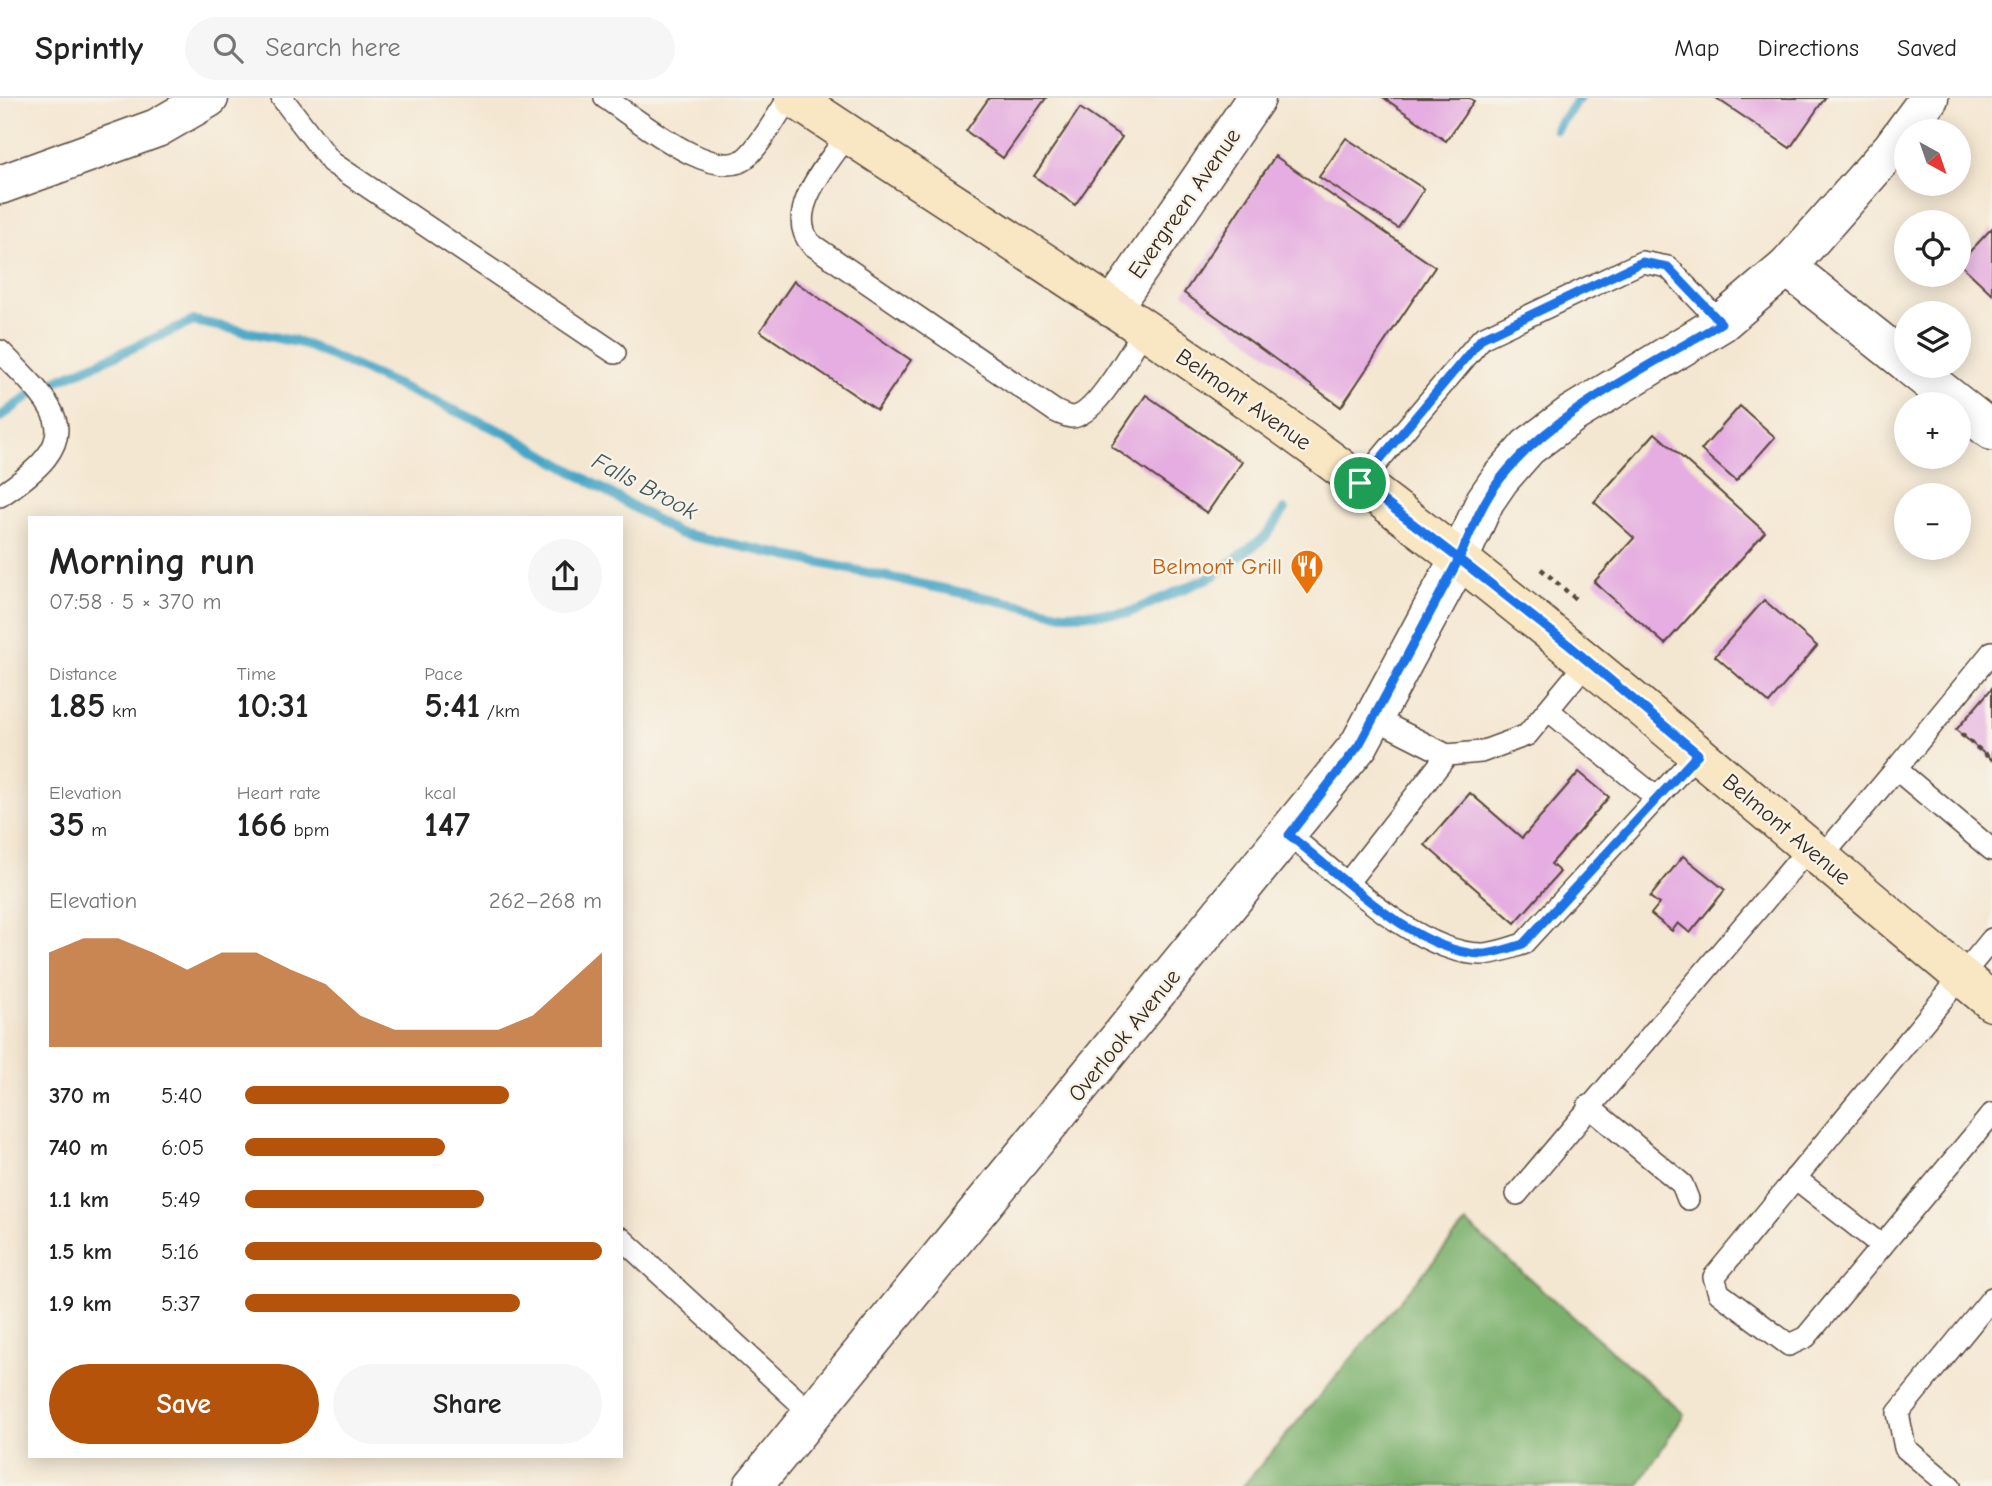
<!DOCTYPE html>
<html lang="en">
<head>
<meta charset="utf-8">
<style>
	:root { --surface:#fff; --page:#f6f6f6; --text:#222; --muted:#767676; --line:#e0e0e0; --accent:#b45309 }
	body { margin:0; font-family:"Comic Neue",sans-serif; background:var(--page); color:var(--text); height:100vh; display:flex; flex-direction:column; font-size:26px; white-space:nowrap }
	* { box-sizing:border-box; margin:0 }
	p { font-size:23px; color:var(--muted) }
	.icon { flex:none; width:38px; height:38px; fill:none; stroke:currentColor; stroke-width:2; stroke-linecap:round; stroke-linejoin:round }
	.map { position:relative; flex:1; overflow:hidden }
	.sheet { position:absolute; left:28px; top:418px; width:595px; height:942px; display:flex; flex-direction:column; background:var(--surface); border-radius:0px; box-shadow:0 4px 18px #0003 }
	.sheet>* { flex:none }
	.needle { width:46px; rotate:140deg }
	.buttons { position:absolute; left:1894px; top:21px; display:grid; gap:14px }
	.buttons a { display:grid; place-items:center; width:77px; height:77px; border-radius:50%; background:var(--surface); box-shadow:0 4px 18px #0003; font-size:35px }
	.pin { position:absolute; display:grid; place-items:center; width:60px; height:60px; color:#fff; margin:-30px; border:4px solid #fff; border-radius:50%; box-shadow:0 2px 7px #0007 }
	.round { display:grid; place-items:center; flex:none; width:74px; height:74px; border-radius:37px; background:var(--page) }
	.overview { display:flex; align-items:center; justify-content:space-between; height:119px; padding:0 21px }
	h1 { font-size:38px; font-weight:800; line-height:52px }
	.stats { display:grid; grid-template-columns:repeat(3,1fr); gap:10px; height:119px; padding:7px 21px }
	.stats div { display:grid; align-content:center }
	.stats b { font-size:35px; font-weight:800 }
	.stats small { font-size:19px; font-weight:400 }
	.stats p { font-size:19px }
	.chart { height:196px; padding:14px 21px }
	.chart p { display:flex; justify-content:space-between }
	.chart svg { width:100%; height:126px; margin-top:7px; fill:var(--accent); opacity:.7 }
	.primary-button { display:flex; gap:14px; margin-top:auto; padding:14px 21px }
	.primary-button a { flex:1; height:80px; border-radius:42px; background:var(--accent); color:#fff; font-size:28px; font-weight:800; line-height:80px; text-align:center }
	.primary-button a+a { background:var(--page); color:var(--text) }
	ul { padding:0 21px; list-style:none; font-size:23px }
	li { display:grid; grid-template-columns:112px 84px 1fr; align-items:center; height:52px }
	li i { height:18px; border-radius:9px; background:var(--accent) }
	header { display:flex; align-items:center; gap:42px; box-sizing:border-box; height:98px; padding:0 35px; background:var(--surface); border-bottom:2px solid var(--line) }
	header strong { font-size:33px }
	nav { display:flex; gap:38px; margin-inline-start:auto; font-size:24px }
	.search { width:490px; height:63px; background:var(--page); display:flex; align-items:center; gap:18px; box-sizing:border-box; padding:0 24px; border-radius:38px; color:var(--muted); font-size:26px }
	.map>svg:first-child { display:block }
	.forest { fill:#7cb16d; stroke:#5c6e46; stroke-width:2 }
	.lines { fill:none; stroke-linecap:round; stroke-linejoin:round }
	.stream { stroke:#47a6c6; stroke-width:10 }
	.building { fill:#e5ade1 }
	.service-casing { stroke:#574639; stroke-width:24 }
	.minor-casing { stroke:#574639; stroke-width:41 }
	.secondary-casing { stroke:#574639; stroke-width:41 }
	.path { stroke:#574639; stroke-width:4.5; stroke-dasharray:5 5; stroke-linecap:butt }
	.service { stroke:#fff; stroke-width:21 }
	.minor { stroke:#fff; stroke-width:38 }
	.secondary { stroke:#f9e7c3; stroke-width:38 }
	.route-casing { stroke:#fff; stroke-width:14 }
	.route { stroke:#1a73e8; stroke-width:9 }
	.labels { text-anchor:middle; stroke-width:5; stroke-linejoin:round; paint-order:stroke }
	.street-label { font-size:23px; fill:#3b2a1e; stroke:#f7f3e8 }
	.food-label { font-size:23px; fill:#c56008; stroke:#f7f3e8; text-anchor:end }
	.water-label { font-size:24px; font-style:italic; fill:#3f5559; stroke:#f7f3e8 }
</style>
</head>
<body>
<header>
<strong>Sprintly</strong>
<div class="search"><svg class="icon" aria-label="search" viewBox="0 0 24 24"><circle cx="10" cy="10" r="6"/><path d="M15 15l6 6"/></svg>Search here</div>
<nav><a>Map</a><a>Directions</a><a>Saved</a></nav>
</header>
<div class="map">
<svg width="1992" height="1388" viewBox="0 0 1992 1388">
	<rect width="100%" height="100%" fill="#f7f3e8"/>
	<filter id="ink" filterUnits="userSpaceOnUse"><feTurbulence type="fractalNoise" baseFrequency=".0143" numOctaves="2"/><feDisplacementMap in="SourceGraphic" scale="14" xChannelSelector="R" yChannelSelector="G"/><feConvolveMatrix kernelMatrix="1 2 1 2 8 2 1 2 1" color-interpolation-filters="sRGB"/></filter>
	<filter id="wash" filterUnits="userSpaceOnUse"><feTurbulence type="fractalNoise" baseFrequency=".00686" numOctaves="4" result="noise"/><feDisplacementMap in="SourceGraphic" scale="28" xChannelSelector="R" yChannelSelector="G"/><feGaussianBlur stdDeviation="1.57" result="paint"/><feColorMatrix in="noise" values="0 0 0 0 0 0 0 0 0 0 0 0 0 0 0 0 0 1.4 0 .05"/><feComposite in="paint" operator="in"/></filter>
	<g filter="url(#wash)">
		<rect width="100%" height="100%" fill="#f4e7d2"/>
		<polygon class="forest" points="1466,1125 1684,1316 1638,1388 1243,1388"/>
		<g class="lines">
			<g class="stream">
				<polyline points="1556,31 1579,0"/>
				<polyline points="0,319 38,291 194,223 302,245 512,338 678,435 1063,516 1128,515 1213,478 1266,438 1284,412"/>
			</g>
		</g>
		<g id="blocks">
			<g class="building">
				<polygon points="989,0 1046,0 1003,60 966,33"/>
				<polygon points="1384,0 1469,0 1474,3 1446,43"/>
				<polygon points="1716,0 1825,0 1790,50"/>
				<polygon points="1080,10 1122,39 1075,107 1034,78"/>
				<polygon points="1346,40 1424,91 1398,130 1319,79"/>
				<polygon points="1275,58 1435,169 1341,309 1184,195"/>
				<polygon points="1992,130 1992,196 1959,165"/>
				<polygon points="794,183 911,262 877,312 760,233"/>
				<polygon points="1146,297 1242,364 1207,415 1111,348"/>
				<polygon points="1740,308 1775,339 1736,383 1701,352"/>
				<polygon points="1655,335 1765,434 1665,546 1594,484 1634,440 1594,404"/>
				<polygon points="1764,502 1817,548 1769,605 1715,558"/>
				<polygon points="1992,590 1992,662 1956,632"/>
				<polygon points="1579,674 1609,699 1551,766 1560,774 1515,825 1425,747 1470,695 1522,740"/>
				<polygon points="1683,758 1725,792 1690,835 1678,825 1672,833 1651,816 1659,806 1650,799"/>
			</g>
		</g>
	</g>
	<g filter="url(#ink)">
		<use href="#blocks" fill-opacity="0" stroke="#574639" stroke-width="2"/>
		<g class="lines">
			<defs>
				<g id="service">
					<polyline points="282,0 331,64 615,255"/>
					<path d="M605,0c28,18 113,90 143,58 16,-16 28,-39 41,-58"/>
					<path d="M848,36c-19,29 -65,77 -37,110l244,167c4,2 11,5 16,6 24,1 60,-67 73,-87"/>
					<path d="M0,253c64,64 87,87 0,145"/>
					<polyline points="1360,385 1482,240 1642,164 1668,169 1721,225"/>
					<polyline points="1548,612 1657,700"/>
					<polyline points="1374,620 1447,657 1481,654 1527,637 1588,563"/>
					<polyline points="1896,671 1992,554"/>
					<path d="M1289,737c50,39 127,118 192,119 13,0 29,-6 42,-10l174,-190"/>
					<polyline points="1821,760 1896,671 1992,752"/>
					<polyline points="1348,784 1447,657"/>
					<polyline points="1992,841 1714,1179 1719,1195 1789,1247 1806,1239 1992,1016"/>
					<polyline points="1588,1008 1682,1086 1688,1101"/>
					<polyline points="1795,1080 1882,1148"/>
					<polyline points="1517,1096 1809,750"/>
					<polyline points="621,1140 813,1317"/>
					<polyline points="1950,1388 1905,1350 1898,1315 1992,1200"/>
				</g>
				<g id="minor">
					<polyline points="0,87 157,30 209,0"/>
					<polyline points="1787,169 1906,264"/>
					<polyline points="1112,210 1256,0"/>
					<polyline points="1910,268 1992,333"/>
					<polyline points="753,1388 1359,647 1459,461 1485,403 1500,381 1528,349 1572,316 1721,225 1787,169 1892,50 1929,0"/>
				</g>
				<path id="secondary" d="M794,0c173,116 352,226 520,350 235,174 454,367 678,554"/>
			</defs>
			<use href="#service" class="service-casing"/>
			<use href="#minor" class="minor-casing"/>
			<use href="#secondary" class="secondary-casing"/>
			<g class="path">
				<polyline points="1541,471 1578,503"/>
				<polyline points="1961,636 1992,662"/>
			</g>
			<use href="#service" class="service"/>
			<use href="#minor" class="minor"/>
			<use href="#secondary" class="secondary"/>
		</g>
	</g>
	<g class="lines" filter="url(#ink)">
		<defs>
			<path id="route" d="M1360,385l99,76 -100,186 -70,90c50,39 127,118 192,119 13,0 29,-6 42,-10l175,-190 -128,-108 -111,-87c12,-28 23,-57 42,-81 54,-68 147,-110 220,-155l-53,-56 -26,-5 -160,76 -122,145"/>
		</defs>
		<use href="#route" class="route-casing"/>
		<use href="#route" class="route"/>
	</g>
	<defs>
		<symbol id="restaurant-pin" viewBox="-11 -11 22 30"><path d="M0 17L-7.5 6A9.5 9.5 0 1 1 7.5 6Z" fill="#e8710a" stroke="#f7f3e8"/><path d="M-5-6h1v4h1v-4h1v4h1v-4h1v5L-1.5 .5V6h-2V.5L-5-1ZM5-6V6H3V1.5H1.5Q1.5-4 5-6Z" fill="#fff"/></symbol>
	</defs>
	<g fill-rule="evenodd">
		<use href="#restaurant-pin" x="1288" y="449" width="38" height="52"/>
	</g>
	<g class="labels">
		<g class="street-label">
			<text transform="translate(1184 105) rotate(-55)" y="8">Evergreen Avenue</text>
			<text transform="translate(1244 301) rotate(35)" y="8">Belmont Avenue</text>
			<text transform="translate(1787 731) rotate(40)" y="8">Belmont Avenue</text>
			<text transform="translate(1124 937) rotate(-51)" y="8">Overlook Avenue</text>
		</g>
		<g class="food-label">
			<text x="1282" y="476">Belmont Grill</text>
		</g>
		<g class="water-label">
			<text transform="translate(645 388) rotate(28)" y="8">Falls Brook</text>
		</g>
	</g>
</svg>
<div class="buttons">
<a><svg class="needle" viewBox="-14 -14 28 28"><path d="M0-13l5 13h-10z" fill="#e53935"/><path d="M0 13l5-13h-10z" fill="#767676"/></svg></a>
<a><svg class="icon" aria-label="locate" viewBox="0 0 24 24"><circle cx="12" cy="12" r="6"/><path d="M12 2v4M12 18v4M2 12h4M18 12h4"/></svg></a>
<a><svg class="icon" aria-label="layers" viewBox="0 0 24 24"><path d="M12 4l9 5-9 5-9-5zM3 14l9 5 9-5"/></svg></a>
<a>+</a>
<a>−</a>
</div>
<div class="pin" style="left:1360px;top:385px;background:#1e9e55"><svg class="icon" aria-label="arrive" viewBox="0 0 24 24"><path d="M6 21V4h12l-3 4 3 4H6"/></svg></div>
<section class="sheet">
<div class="overview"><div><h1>Morning run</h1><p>07:58 · 5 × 370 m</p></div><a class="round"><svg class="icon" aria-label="share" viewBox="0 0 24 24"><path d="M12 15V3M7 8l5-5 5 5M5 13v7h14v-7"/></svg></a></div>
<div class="stats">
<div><p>Distance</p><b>1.85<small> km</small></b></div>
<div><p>Time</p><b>10:31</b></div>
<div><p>Pace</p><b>5:41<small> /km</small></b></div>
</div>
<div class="stats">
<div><p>Elevation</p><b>35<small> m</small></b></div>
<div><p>Heart rate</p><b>166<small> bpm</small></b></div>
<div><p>kcal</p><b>147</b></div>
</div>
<div class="chart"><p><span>Elevation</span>262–268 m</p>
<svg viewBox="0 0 160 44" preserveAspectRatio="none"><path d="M0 44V11L10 6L20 6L30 11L40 17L50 11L60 11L70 17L80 22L90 33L100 38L110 38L120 38L130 38L140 33L150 22L160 11V44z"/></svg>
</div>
<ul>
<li><b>370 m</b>5:40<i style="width:74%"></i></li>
<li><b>740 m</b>6:05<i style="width:56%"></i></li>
<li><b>1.1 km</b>5:49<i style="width:67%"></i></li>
<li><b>1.5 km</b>5:16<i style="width:100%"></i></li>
<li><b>1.9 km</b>5:37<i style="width:77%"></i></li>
</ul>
<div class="primary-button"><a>Save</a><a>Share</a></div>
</section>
</div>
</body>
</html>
